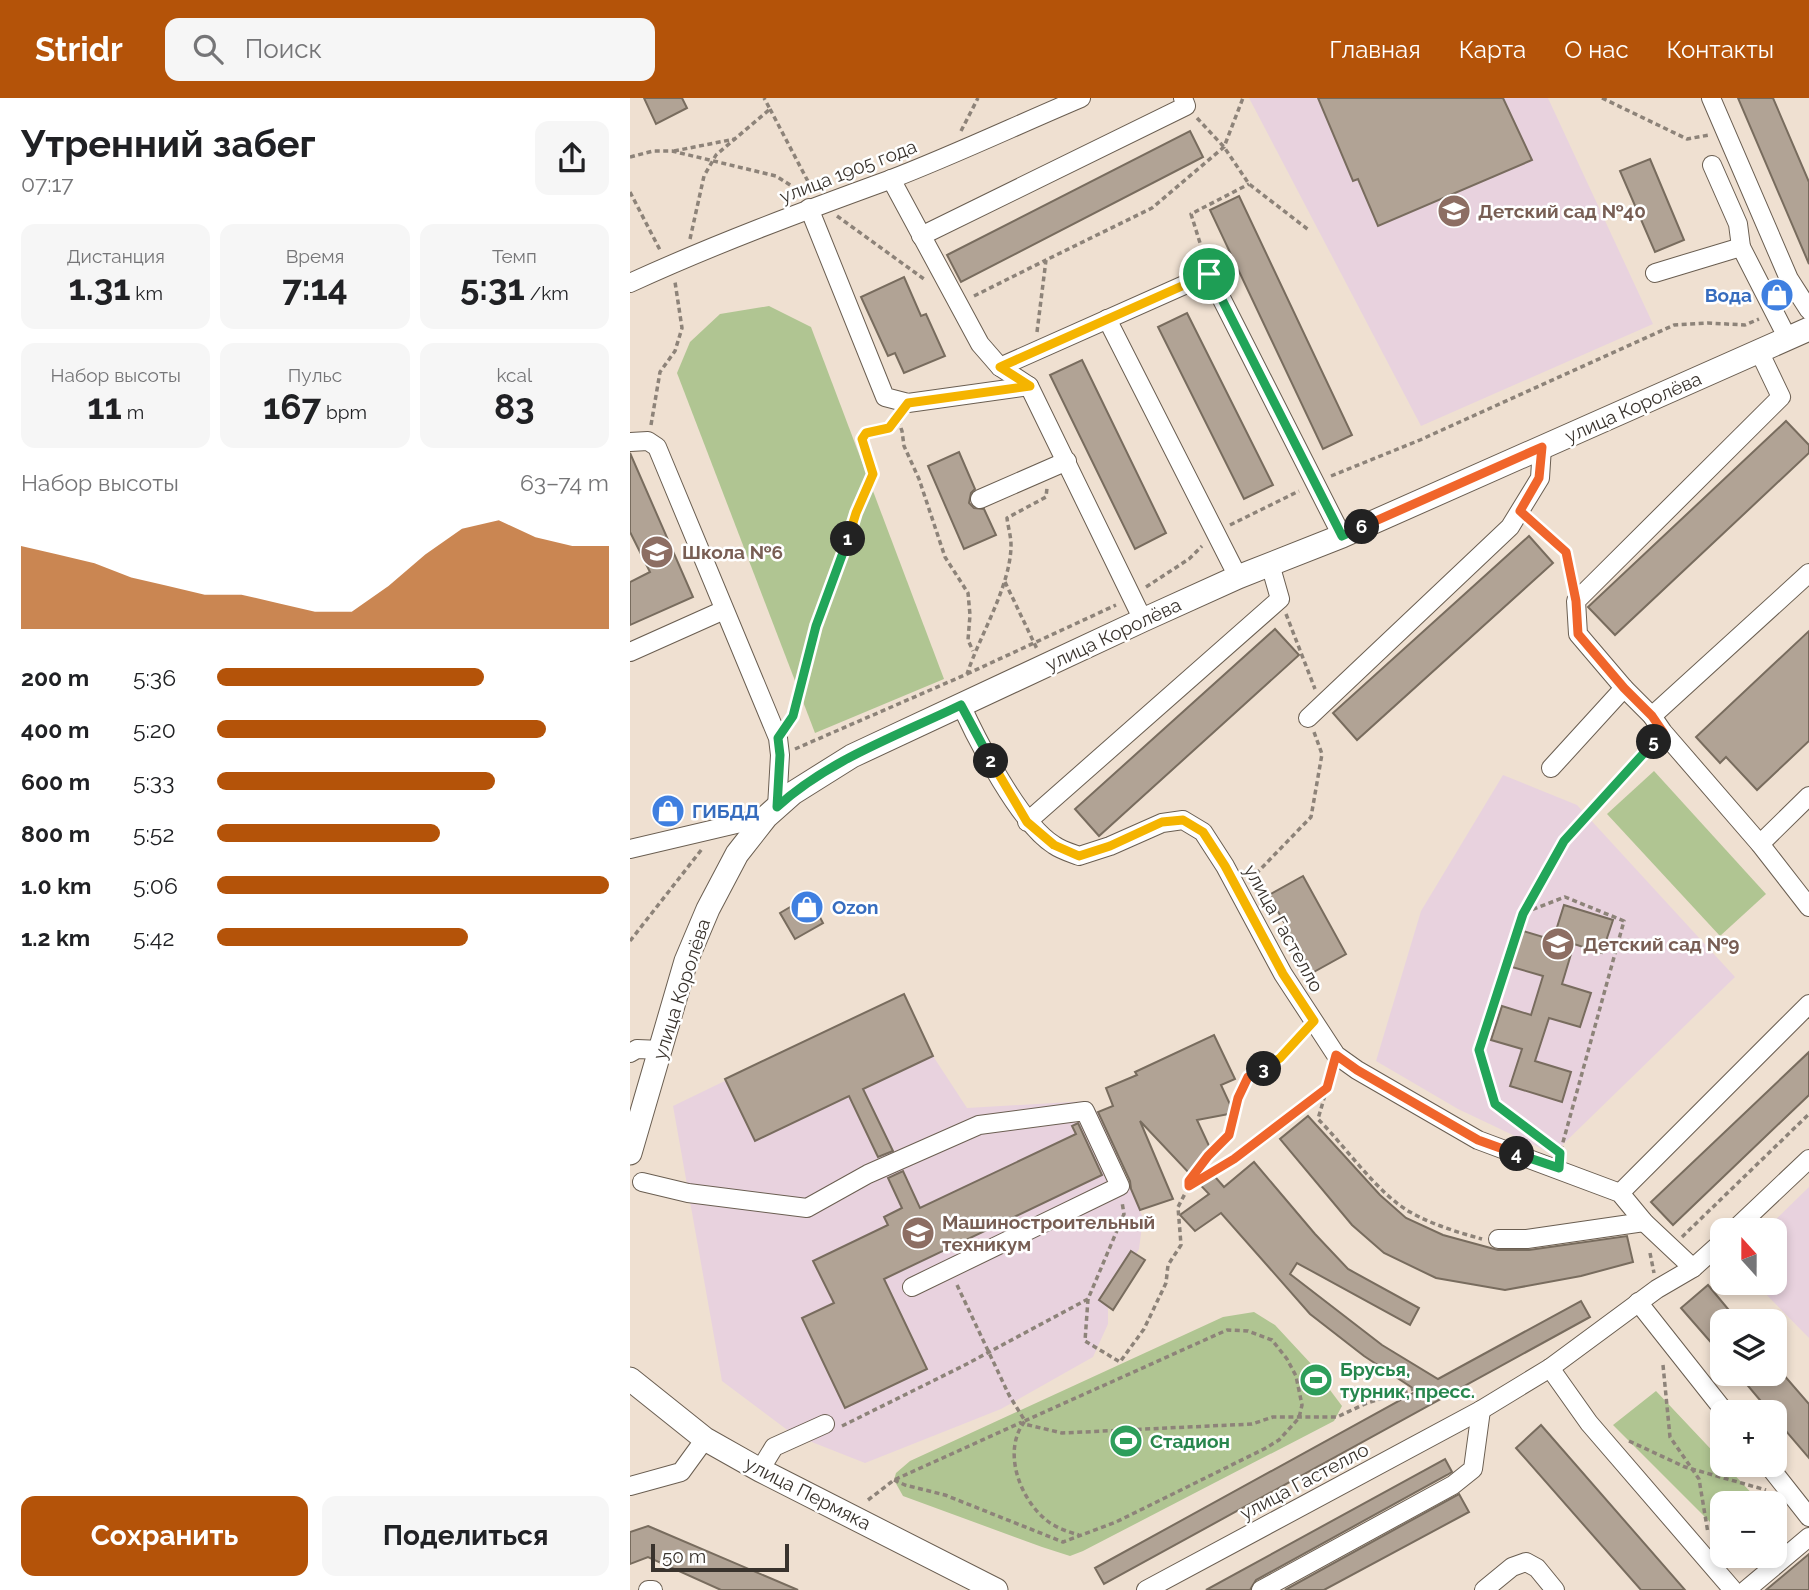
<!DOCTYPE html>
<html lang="ru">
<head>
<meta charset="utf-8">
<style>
	:root { --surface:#fff; --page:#f6f6f6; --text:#202124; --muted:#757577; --accent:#b45309 }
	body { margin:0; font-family:Raleway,sans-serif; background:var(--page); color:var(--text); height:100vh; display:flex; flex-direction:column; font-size:26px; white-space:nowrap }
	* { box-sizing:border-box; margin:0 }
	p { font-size:23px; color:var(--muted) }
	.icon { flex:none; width:38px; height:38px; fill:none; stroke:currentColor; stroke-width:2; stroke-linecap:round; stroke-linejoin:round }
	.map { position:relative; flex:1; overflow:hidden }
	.sheet { display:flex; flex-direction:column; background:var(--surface); width:630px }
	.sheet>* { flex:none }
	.needle { width:46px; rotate:339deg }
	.fabs { position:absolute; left:1080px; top:1120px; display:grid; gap:14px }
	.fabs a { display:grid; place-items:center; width:77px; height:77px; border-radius:14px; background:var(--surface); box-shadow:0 4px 10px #0003; font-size:35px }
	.scale { position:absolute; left:21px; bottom:18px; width:138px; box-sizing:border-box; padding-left:7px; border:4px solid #39332d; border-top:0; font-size:19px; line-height:24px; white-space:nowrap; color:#39332d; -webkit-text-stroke:5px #fff; paint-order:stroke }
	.pin { position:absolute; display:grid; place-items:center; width:60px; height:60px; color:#fff; margin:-30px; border:4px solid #fff; border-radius:50%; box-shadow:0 2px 7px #0007 }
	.km { position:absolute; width:35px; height:35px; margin:-18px; border-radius:50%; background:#222; color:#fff; font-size:19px; line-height:35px; text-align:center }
	.round { display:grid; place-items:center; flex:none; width:74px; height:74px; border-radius:14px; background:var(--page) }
	.headline { display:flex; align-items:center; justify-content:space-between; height:119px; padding:0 21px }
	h1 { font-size:38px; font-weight:700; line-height:52px }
	.figures { display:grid; grid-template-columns:repeat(3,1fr); gap:10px; height:119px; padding:7px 21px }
	.figures div { display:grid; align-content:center; border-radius:14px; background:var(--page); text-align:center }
	.figures b { font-size:35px; font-weight:700 }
	.figures small { font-size:19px; font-weight:400 }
	.figures p { font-size:19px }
	.chart { height:196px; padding:14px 21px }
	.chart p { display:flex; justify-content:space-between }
	.chart svg { width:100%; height:126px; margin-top:7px; fill:var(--accent); opacity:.7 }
	.primary-button { display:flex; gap:14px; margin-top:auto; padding:14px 21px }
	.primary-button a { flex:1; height:80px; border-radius:14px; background:var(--accent); color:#fff; font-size:28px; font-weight:700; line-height:80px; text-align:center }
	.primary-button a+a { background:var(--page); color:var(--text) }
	ul { padding:0 21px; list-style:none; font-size:23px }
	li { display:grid; grid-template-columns:112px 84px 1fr; align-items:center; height:52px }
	li i { height:18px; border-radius:9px; background:var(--accent) }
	header { display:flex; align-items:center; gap:42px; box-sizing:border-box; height:98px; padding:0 35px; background:var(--accent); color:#fff }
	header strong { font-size:33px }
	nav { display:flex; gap:38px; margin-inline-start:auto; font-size:24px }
	.search { width:490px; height:63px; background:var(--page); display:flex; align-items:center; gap:18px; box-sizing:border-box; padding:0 24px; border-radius:14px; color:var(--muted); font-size:26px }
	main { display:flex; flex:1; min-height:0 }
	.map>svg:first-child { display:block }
	.education { fill:#e8d2de }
	.green { fill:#b0c592 }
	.building { fill:#b1a395; stroke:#786c5e; stroke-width:2 }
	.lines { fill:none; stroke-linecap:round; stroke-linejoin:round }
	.minor-casing { stroke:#6a5e51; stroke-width:20 }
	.major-casing { stroke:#6a5e51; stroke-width:25 }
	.path { stroke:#8d8379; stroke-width:3.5; stroke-dasharray:5 3.5; stroke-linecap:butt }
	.minor { stroke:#fff; stroke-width:18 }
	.major { stroke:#fff; stroke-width:23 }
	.split-1-casing { stroke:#fff; stroke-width:14 }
	.split-2-casing { stroke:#fff; stroke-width:14 }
	.split-3-casing { stroke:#fff; stroke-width:14 }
	.split-4-casing { stroke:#fff; stroke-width:14 }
	.split-5-casing { stroke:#fff; stroke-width:14 }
	.split-6-casing { stroke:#fff; stroke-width:14 }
	.split-7-casing { stroke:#fff; stroke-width:14 }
	.split-1 { stroke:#f5b400; stroke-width:9 }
	.split-2 { stroke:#22a559; stroke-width:9 }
	.split-3 { stroke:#f5b400; stroke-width:9 }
	.split-4 { stroke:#f0652b; stroke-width:9 }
	.split-5 { stroke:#22a559; stroke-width:9 }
	.split-6 { stroke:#f0652b; stroke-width:9 }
	.split-7 { stroke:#22a559; stroke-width:9 }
	.labels { text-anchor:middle; stroke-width:5; stroke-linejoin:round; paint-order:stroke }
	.street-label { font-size:19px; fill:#39332d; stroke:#fff }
	.education-label { font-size:19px; font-weight:bold; fill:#785e54; stroke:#fff; text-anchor:start }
	.shop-label { font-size:19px; font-weight:bold; fill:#366cbe; stroke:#fff; text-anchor:start }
	.leisure-label { font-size:19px; font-weight:bold; fill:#27864d; stroke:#fff; text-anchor:start }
</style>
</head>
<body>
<header>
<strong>Stridr</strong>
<div class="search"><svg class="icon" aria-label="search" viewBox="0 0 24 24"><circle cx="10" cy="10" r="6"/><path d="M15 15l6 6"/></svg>Поиск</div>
<nav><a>Главная</a><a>Карта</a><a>О нас</a><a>Контакты</a></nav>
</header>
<main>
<section class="sheet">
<div class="headline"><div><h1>Утренний забег</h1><p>07:17</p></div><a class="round"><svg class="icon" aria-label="share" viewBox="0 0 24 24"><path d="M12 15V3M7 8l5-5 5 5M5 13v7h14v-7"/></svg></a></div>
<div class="figures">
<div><p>Дистанция</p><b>1.31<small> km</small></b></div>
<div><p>Время</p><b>7:14</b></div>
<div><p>Темп</p><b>5:31<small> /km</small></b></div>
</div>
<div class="figures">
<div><p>Набор высоты</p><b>11<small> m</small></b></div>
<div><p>Пульс</p><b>167<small> bpm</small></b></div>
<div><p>kcal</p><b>83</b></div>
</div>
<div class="chart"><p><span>Набор высоты</span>63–74 m</p>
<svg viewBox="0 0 160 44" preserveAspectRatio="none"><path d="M0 44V15L10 18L20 21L30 26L40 29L50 32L60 32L70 35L80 38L90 38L100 29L110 18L120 9L130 6L140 12L150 15L160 15V44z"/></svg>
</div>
<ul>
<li><b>200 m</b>5:36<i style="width:68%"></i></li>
<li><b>400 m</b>5:20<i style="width:84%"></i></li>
<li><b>600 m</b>5:33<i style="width:71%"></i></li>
<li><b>800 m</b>5:52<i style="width:57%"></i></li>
<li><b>1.0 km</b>5:06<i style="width:100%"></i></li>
<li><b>1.2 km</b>5:42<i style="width:64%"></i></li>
</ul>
<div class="primary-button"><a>Сохранить</a><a>Поделиться</a></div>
</section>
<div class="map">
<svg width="1179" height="1492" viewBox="0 0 1179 1492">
	<rect width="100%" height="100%" fill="#efe0d1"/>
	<g class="education">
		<polygon points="619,0 918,0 1023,226 791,328"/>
		<polygon points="873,677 947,707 1105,879 923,1056 828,1011 746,963 791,813"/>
		<polygon points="274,896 303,958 337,1010 458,1003 472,1020 513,1120 509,1151 478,1200 478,1226 463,1259 371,1311 235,1365 164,1337 92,1283 43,1008"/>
		<polygon points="1179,1089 1179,1240 1125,1185 1144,1185 1144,1132 1135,1132"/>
	</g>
	<g class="green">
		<polygon points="139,208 181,229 314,581 185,635 47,275 60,244 90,216"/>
		<polygon points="1024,673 1136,796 1090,838 977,716"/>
		<polygon points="624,1214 645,1227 684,1269 688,1268 697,1288 712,1308 704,1323 453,1453 440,1458 412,1449 273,1398 264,1382 266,1375 280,1363 593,1219"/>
		<polygon points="1026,1293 1092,1363 1092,1367 1095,1367 1130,1404 1092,1405 1092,1436 983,1327"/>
	</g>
	<g class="building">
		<polygon points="14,0 52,0 57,10 26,26"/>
		<polygon points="688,0 873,0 902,62 748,128 728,81 723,83"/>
		<polygon points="1108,0 1143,0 1179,84 1179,166"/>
		<polygon points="560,33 573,59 331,184 317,157"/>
		<polygon points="1020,61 1054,142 1025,154 990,73"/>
		<polygon points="609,98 722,337 693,351 580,112"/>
		<polygon points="274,179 291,218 296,216 315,258 274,275 265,255 258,258 231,199"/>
		<polygon points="557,215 643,387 614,401 528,229"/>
		<polygon points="452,262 536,435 505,451 420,277"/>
		<polygon points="1156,323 1179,347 1179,355 985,537 958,509"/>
		<polygon points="329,354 345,391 341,395 339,405 344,410 354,411 366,437 334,451 298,368"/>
		<polygon points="0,355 63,499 0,527 0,484 20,474 0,434"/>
		<polygon points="899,438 923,465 727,642 703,615"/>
		<polygon points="645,531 669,557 469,738 445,711"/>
		<polygon points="1179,533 1179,643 1127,692 1096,659 1090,665 1066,639"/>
		<polygon points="673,778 716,856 682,875 639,797"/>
		<polygon points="179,798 193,825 165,841 150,815"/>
		<polygon points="934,807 983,822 972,855 944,846 932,886 961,895 950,929 919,920 905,963 941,974 932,1004 880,988 892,951 861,942 872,908 901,917 913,878 882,869 893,833 923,842"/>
		<polygon points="274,896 303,958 233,991 263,1053 248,1059 219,998 125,1043 95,981"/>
		<polygon points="584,937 605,981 591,987 604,1015 567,1022 580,1050 571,1063 594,1089 624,1064 685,1136 718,1171 789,1210 780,1227 667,1165 660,1176 752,1247 808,1281 951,1203 960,1219 474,1486 465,1470 787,1293 734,1258 680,1216 591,1115 565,1133 550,1117 579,1096 510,1023 543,1101 510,1112 501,1091 500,1083 468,1014 483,1008 476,990 507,977 505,974"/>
		<polygon points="1179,954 1179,997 1043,1127 1021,1104"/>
		<polygon points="678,1018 750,1097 776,1120 813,1137 868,1152 899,1152 997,1138 1003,1164 951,1178 875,1192 806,1180 754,1155 722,1127 650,1041"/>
		<polygon points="448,1025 472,1077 254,1181 297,1271 215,1310 172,1220 204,1205 183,1163 258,1127 254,1119 272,1110 258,1080 273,1073 290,1110 446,1036 442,1028"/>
		<polygon points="501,1153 515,1162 483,1212 469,1202"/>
		<polygon points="1078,1187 1108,1223 1092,1223 1092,1257 1051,1210"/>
		<polygon points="1108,1276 1153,1276 1179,1306 1179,1360 1144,1319 1144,1314 1140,1314"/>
		<polygon points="911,1327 1055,1492 1011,1492 886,1350"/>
		<polygon points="815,1361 822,1374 817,1377 626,1482 620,1492 576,1492"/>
		<polygon points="829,1396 839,1414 694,1492 655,1492"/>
		<polygon points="18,1428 168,1492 91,1492 18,1459 0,1466 0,1434"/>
		<polygon points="1179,1456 1179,1492 1136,1492"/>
	</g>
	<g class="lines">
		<defs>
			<g id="minor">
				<polyline points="1081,0 1159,181 1179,212"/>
				<polyline points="1082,67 1108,126 1111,149 1158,241"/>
				<polyline points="261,81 350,246 370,269 399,288 513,522"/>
				<polyline points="179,110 255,299 278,305 399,288"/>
				<polyline points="291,138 556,8 553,0"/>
				<polyline points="1025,175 1111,149"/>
				<path d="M0,185c85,-39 171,-71 259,-103 65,-25 128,-55 192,-82"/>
				<polyline points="477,221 608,479"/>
				<polyline points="1129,253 1151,299 946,503 948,536 994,590 1022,618 1033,634 1130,746 1179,809"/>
				<polyline points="370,269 579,176 712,438"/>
				<polyline points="0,344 18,343 27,349 148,640 150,657 147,709"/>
				<polyline points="350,401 437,363"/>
				<polyline points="0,554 94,512"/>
				<path d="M331,607c17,37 59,119 93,140 7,5 17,8 25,11l31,-10 52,-23 21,-3 20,12 22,34 58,108 53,81 21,15 121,70 142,53 24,29 49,46"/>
				<polyline points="1022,618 1179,475"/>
				<polyline points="678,620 880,429 910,380 912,349"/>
				<polyline points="921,670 994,590"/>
				<polyline points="397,724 650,501 640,466"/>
				<polyline points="1130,746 1179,698"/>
				<polyline points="0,751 136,719"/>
				<polyline points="0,955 7,951 31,952"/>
				<polyline points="12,1084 58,1095 177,1110 238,1076 349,1027 455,1013 490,1088 282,1189"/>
				<polyline points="990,1095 1179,906"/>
				<polyline points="1104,1132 1179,1061"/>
				<polyline points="868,1141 897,1141 1014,1124"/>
				<polyline points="1008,1204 1095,1314"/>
				<polyline points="920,1270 959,1325 1103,1492"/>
				<polyline points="1138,1367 1179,1419"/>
				<polyline points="130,1372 144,1349 195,1326"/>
				<polyline points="0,1388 51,1374 75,1341"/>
				<polyline points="18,1492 23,1492"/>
				<polyline points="516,1492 851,1312 920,1270 1027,1191 1063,1170 1092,1144"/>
				<polyline points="631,1492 823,1387 843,1371 851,1312"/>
				<polyline points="854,1492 882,1469 896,1464 907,1470 925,1492"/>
				<polyline points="1116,1492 1179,1439"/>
			</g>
			<g id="major">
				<polyline points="0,1055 56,863 78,811 107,756 136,719 163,695 222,658 513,522 608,479 712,438 1179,231"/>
				<polyline points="0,1281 75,1341 130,1372 366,1492"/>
			</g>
		</defs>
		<use href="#minor" class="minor-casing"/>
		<use href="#major" class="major-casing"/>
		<g class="path">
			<polyline points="972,0 1057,41 1079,37"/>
			<polyline points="140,11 183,93"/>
			<polyline points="567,20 594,49 619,86 680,133"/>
			<polyline points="331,33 348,0"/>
			<polyline points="44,53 105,41"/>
			<polyline points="0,59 23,53 42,53 146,78 171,94"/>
			<polyline points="0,94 30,152"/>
			<polyline points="207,118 294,181"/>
			<polyline points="60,141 74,78 86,57 140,11 134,0"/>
			<polyline points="575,161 561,116 619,86"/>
			<polyline points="344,198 416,162"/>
			<polyline points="407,234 416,162 522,110 594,49 613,0"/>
			<polyline points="268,322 272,333 274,348 289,381 315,459 338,495 340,517 338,542 343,553"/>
			<polyline points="21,327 30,274 45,253 52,230 45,184"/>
			<polyline points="701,378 790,342 1044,227 1078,225 1115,227 1129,221"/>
			<polyline points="902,424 936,454 942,484"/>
			<polyline points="600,427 669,393"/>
			<polyline points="375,484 407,551"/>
			<polyline points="516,489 559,461 572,448"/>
			<polyline points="656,516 685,591"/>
			<polyline points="337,576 486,507"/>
			<polyline points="159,623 163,618 186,528 226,415 243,376 232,341 235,335 259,330 267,320"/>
			<path d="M165,651l172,-75c13,-39 44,-89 44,-129 0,-9 -3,-18 -4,-27l39,-21 1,-9"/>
			<polyline points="620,782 681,719 692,656 684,634"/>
			<polyline points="893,814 934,743 1022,646"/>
			<polyline points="0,843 72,751"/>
			<path d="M702,973l-14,48c27,27 60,75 92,93 23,13 47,20 72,27"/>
			<polyline points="921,1048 865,1006 849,952 893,815 935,799 994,823 930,1055"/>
			<polyline points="559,1088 559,1083 578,1058 599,1037 608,1000 618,979 650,960 672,936"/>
			<polyline points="1052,1139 1179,1016"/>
			<polyline points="1020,1155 1024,1175"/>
			<polyline points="1102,1185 1109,1190"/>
			<path d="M327,1187l52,110 16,26c-23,29 -6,76 20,98 9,8 23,13 34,16"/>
			<polyline points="458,1201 455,1243 490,1264 514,1231 536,1185 538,1167 551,1147 548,1109 559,1088 604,1061 697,990"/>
			<polyline points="1033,1267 1040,1339 1069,1381 1078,1435"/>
			<polyline points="212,1328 333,1268 458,1201 494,1116 492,1104"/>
			<polyline points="999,1343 1055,1369 1136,1392"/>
			<polyline points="264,1382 275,1387 315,1397 433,1444 486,1424 634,1351 649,1342 669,1320 672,1307 666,1278 657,1261 642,1242 618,1233 597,1232 390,1325"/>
			<polyline points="238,1402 264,1382 390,1325 432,1335 622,1326 643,1319 707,1319 737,1305 784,1291"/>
		</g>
		<use href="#minor" class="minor"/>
		<use href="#major" class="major"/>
	</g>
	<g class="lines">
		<defs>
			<polyline id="split-1" points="218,441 226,415 243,376 232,341 236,335 259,330 278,305 400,288 370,269 579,176"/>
			<path id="split-2" d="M218,441l-32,87 -23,90 -15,22 2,17 -3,52c51,-47 122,-72 184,-102l30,56"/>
			<polyline id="split-3" points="361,663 397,724 424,747 449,758 480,748 532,724 553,722 573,734 595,768 653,876 684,923 650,960 634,971"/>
			<polyline id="split-4" points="634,971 618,979 608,1000 599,1037 578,1058 559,1083 559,1088 604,1061 697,990 706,957 727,972 848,1042 887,1056"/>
			<polyline id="split-5" points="887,1056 929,1070 930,1055 865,1006 849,952 893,816 934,743 1024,644"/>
			<polyline id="split-6" points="732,429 912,349 909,380 890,413 936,454 946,503 948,536 994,590 1022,618 1033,634 1024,644"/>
			<polyline id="split-7" points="579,176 712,438 732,429"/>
		</defs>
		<use href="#split-1" class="split-1-casing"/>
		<use href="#split-2" class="split-2-casing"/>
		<use href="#split-3" class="split-3-casing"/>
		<use href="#split-4" class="split-4-casing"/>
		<use href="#split-5" class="split-5-casing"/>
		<use href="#split-6" class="split-6-casing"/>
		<use href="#split-7" class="split-7-casing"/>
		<use href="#split-1" class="split-1"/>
		<use href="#split-2" class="split-2"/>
		<use href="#split-3" class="split-3"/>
		<use href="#split-4" class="split-4"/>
		<use href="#split-5" class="split-5"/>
		<use href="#split-6" class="split-6"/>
		<use href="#split-7" class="split-7"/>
	</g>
	<defs>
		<symbol id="school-disc" viewBox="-11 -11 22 22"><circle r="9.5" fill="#8d6e63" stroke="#fff"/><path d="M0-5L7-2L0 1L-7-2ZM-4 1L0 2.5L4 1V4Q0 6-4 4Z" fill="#fff"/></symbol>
		<symbol id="shop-disc" viewBox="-11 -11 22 22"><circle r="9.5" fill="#3f7fe0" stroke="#fff"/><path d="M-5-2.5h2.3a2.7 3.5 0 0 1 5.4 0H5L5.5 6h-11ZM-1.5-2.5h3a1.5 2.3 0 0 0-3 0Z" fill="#fff"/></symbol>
		<symbol id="university-disc" viewBox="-11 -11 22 22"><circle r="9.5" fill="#8d6e63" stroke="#fff"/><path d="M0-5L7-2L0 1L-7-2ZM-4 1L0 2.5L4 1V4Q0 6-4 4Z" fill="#fff"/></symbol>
		<symbol id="stadium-disc" viewBox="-11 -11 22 22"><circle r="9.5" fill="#2e9e5b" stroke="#fff"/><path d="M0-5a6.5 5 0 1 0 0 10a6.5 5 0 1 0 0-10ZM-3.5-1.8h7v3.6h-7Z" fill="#fff"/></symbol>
	</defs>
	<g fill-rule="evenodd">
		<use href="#school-disc" x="805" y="94" width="38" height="38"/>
		<use href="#shop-disc" x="1128" y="178" width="38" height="38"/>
		<use href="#school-disc" x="8" y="435" width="38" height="38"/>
		<use href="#shop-disc" x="19" y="694" width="38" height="38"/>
		<use href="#shop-disc" x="158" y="790" width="38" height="38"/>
		<use href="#school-disc" x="909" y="827" width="38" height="38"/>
		<use href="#university-disc" x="269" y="1116" width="38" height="38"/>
		<use href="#stadium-disc" x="667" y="1263" width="38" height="38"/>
		<use href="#stadium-disc" x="477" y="1324" width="38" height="38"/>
	</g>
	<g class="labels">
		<g class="street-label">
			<text transform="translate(218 73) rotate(-21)" y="7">улица 1905 года</text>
			<text transform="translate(1003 309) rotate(-24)" y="7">улица Королёва</text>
			<text transform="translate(483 536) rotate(-25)" y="7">улица Королёва</text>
			<text transform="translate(654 830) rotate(61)" y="7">улица Гастелло</text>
			<text transform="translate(51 891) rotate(-72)" y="7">улица Королёва</text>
			<text transform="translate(674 1383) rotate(-28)" y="7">улица Гастелло</text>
			<text transform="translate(178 1395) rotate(27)" y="7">улица Пермяка</text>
		</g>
		<g class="education-label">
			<text x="848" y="120">Детский сад №40</text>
			<text x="52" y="461">Школа №6</text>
			<text x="953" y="853">Детский сад №9</text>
			<text x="312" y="1131">Машиностроительный<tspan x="312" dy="22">техникум</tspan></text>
		</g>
		<g class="shop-label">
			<text x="1122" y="204" text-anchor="end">Вода</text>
			<text x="62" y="720">ГИБДД</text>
			<text x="202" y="816">Ozon</text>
		</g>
		<g class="leisure-label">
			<text x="710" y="1278">Брусья,<tspan x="710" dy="22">турник, пресс.</tspan></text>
			<text x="520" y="1350">Стадион</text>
		</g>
	</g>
</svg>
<div class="fabs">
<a><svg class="needle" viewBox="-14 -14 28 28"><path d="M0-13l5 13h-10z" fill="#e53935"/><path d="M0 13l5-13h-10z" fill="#757577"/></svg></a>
<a><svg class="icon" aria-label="layers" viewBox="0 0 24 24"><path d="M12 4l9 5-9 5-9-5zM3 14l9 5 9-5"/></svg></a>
<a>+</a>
<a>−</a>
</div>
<div class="scale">50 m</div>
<div class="pin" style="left:579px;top:176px;background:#1e9e55"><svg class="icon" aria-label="arrive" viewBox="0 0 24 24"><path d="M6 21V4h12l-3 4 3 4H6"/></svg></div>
<b class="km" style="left:218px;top:441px">1</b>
<b class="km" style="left:361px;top:663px">2</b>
<b class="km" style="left:634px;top:971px">3</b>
<b class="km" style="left:887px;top:1056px">4</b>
<b class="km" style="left:1024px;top:644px">5</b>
<b class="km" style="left:732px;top:429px">6</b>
</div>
</main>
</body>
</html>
